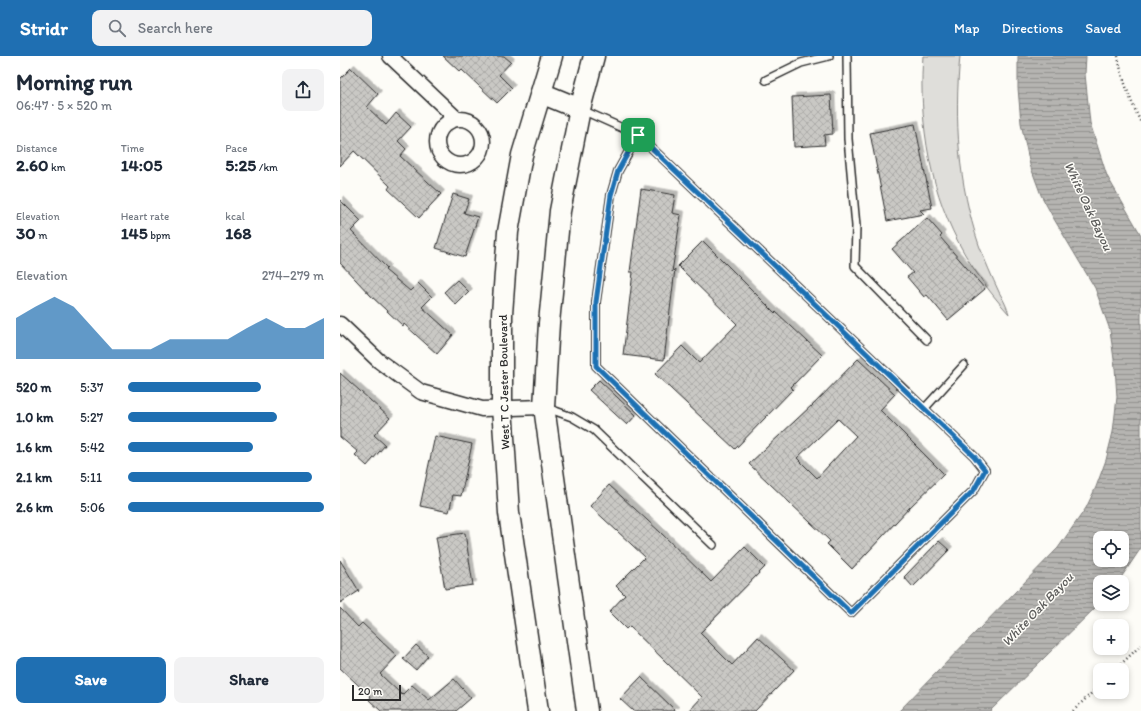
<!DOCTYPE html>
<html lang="en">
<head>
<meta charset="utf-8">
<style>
	:root { --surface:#fff; --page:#f2f2f3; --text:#1f2937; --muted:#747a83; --accent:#1f6fb2 }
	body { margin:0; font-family:Itim,sans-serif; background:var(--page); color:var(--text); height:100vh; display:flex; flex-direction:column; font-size:15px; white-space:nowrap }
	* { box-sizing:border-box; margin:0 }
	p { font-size:13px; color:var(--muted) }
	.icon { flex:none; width:22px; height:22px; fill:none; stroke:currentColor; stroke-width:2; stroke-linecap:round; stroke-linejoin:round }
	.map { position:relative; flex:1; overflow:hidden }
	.sheet { display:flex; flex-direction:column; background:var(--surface); width:340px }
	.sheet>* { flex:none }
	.controls { position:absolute; left:753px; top:475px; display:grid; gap:8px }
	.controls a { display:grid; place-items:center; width:36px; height:36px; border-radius:8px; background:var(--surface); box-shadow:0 2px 6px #0003; font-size:20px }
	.scale { position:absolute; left:12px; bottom:10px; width:49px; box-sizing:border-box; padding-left:4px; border:2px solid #2b2b2b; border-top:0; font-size:11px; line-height:14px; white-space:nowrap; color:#2b2b2b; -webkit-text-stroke:3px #fdfcf7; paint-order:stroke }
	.pin { position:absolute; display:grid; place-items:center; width:34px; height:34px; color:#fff; margin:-17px; border-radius:8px; box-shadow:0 2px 6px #0006 }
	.round { display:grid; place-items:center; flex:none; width:42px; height:42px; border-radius:8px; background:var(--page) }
	.overview { display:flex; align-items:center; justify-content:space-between; height:68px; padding:0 16px }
	h1 { font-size:22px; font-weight:700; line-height:30px }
	.figures { display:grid; grid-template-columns:repeat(3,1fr); gap:6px; height:68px; padding:4px 16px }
	.figures div { display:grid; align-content:center }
	.figures b { font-size:17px; font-weight:700 }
	.figures small { font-size:11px; font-weight:400 }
	.figures p { font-size:11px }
	.chart { height:112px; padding:8px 16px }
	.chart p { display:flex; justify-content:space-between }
	.chart svg { width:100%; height:72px; margin-top:4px; fill:var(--accent); opacity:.7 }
	.button { display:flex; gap:8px; margin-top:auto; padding:8px 16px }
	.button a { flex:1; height:46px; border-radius:8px; background:var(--accent); color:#fff; font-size:16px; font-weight:700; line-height:46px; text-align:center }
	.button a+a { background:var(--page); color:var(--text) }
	ul { padding:0 16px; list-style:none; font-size:13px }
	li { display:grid; grid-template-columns:64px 48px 1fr; align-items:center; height:30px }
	li i { height:10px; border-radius:5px; background:var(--accent) }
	header { display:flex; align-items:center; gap:24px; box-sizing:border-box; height:56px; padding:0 20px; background:var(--accent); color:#fff }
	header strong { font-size:19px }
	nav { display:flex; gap:22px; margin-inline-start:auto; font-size:14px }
	.search { width:280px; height:36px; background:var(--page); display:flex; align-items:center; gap:10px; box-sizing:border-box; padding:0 14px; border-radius:8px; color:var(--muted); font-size:15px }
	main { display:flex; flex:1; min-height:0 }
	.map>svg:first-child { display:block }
	.green { fill:#dfdeda; stroke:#858482 }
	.water { fill:url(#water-rules); stroke:#7e7d7b; fill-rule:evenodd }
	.building { fill:url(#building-cross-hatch); stroke:#2b2b2b; fill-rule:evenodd; filter:url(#shadow) }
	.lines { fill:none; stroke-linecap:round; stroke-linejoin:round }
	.lane-casing { stroke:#2b2b2b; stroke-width:10 }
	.street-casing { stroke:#2b2b2b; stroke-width:17 }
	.secondary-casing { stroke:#2b2b2b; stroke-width:23 }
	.path { stroke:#2b2b2b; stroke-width:2.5; stroke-dasharray:1 3; stroke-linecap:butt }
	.lane { stroke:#fdfcf7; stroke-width:7 }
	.street { stroke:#fdfcf7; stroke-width:14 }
	.secondary { stroke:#fdfcf7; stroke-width:20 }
	.route-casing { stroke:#fff; stroke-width:8 }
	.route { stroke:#1f6fb2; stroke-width:5 }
	.labels { text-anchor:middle; stroke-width:3; stroke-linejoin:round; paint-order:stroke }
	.street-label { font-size:12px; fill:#2b2b2b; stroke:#fdfcf7 }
	.water-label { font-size:13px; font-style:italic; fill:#5b5b5a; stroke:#fdfcf7 }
</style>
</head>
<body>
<header>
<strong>Stridr</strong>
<div class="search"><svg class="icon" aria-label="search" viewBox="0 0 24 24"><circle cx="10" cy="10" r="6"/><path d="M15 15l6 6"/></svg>Search here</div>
<nav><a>Map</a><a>Directions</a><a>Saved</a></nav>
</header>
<main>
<section class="sheet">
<div class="overview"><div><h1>Morning run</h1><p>06:47 · 5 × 520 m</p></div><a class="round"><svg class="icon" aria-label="share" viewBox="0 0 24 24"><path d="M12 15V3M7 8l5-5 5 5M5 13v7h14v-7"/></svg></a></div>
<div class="figures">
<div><p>Distance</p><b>2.60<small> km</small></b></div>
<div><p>Time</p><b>14:05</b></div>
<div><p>Pace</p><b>5:25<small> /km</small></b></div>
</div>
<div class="figures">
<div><p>Elevation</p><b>30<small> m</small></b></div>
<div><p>Heart rate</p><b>145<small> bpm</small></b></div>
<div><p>kcal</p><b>168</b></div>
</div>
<div class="chart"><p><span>Elevation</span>274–279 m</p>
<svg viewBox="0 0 160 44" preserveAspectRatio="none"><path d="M0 44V19L10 12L20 6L30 12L40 25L50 38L60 38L70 38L80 32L90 32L100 32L110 32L120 25L130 19L140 25L150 25L160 19V44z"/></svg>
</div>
<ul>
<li><b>520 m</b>5:37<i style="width:68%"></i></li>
<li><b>1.0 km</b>5:27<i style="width:76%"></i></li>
<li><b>1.6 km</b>5:42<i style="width:64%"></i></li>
<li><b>2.1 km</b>5:11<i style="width:94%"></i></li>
<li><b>2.6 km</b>5:06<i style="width:100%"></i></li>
</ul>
<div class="button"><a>Save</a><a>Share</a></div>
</section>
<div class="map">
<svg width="801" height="655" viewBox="0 0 801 655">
	<defs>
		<pattern id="water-rules" width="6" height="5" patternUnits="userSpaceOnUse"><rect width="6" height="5" fill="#b5b4b1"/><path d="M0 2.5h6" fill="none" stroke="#939390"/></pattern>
		<pattern id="building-cross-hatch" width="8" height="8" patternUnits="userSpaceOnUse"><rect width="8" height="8" fill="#c9c8c4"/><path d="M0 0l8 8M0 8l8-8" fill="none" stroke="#adaca9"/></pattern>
		<filter id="shadow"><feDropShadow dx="3.5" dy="-3.5" stdDeviation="0" flood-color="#0004"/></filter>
	</defs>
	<rect width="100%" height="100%" fill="#fdfcf7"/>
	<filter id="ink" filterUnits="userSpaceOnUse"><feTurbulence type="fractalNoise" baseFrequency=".025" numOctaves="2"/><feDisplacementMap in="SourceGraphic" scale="8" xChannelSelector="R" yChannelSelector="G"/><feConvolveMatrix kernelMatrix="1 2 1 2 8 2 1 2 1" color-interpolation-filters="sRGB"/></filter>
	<g filter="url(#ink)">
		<path class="green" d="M583,0h37c-6,64 -2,127 19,189 6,16 13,32 20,47 4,7 8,15 10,22 -48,-53 -75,-110 -84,-182 -3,-25 -4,-50 -2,-76z"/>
		<path class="water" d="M678,0h68l-1,18 5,49 17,53 34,59v313l-23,34h-18v21l-110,108h-91l159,-163 28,-40 10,-21 10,-27 7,-28 4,-35 -2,-30 -5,-37 -15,-42 -41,-69 -13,-24 -11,-30 -9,-42 -3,-35zM760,482h22v22h-22z"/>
		<g class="building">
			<polygon points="103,0 164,0 171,6 159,19 172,32 157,47 122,14 120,16"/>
			<polygon points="11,12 38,38 27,51 46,69 56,57 71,71 58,85 66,93 60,100 101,138 79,162 48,133 50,130 14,95 0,110 0,23"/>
			<polygon points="491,39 493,78 484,79 485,89 454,91 452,41"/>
			<polygon points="575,68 592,152 580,154 584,158 547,165 530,77"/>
			<polygon points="301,133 335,139 332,157 341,159 332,216 335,213 324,304 283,299 293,216 290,216"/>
			<polygon points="113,138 129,143 124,157 138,161 125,201 96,192"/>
			<polygon points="0,144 21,165 11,175 47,212 45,214 70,235 78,227 92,241 82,251 113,279 97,298 64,268 63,270 31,240 0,207"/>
			<polygon points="587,162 602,179 600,181 645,233 608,264 587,239 584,241 567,221 573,217 552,193"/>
			<polygon points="363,185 435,257 436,256 482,299 451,331 453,333 395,393 315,318 342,290 359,307 397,268 338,210"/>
			<polygon points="117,224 129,236 116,249 104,236"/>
			<path d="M518,303l37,35 -15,16 64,64 -34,33 -58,62 -25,-25 3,-3 -81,-77 62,-58v1zM498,363l18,17 -39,42 -20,-20z"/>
			<polygon points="0,317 50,362 34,379 45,389 27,410 15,399 18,396 0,381"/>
			<polygon points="259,324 296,359 287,369 249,334"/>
			<polygon points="95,380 132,388 121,440 113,439 109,456 80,450"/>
			<polygon points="269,429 320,476 371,526 405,491 425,511 360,577 392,609 418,581 454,614 415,655 349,655 362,641 289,570 286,573 269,556 285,539 276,530 305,501 250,450"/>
			<polygon points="125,477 133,529 105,533 96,481"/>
			<polygon points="599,485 609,494 573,531 564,521"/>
			<polygon points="0,504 19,535 0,547"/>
			<polygon points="0,552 18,571 22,567 57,600 40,618 62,639 72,629 89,644 114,623 131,642 116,655 41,655 29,644 31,641 0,612"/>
			<polygon points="76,589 88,600 76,614 63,603"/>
			<polygon points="301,621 336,655 293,655 280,643"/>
		</g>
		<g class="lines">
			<defs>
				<g id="lane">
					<polyline points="507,0 508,83 516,170 515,210 587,284"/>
					<polyline points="426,24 461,7 489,0"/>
					<polyline points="242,54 298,79 634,400 645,414 634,434 511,557 256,310 256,246 271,139 278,115 298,79"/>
					<polyline points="207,352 232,361 254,374 373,489"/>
					<polyline points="584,353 624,309"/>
				</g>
				<g id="street">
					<polyline points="50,0 117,63"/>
					<circle cx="120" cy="86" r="23"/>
					<polyline points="0,268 39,305 81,336 142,353 204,351"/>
				</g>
				<g id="secondary">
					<polyline points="201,37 240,53"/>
					<polyline points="198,655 169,457 162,351 162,258 168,176 182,99 212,0"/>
					<polyline points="247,655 204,351 209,267 220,155 240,53 254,0"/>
				</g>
			</defs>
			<use href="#lane" class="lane-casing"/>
			<use href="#street" class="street-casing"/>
			<use href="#secondary" class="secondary-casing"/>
			<g class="path">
				<path d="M778,0c4,24 13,45 23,67"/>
				<polyline points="775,614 801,589"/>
				<polyline points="733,655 760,629"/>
			</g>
			<use href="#lane" class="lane"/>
			<use href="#street" class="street"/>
			<use href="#secondary" class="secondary"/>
		</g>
	</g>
	<g class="lines" filter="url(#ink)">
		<defs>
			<polygon id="route" points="298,79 634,400 645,414 634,434 511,557 256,310 256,246 271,139 278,115"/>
		</defs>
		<use href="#route" class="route-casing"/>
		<use href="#route" class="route"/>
	</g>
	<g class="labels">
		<g class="street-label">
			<text transform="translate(164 326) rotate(-91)" y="4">West T C Jester Boulevard</text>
		</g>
		<g class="water-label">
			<text transform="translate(749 150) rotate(65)" y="5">White Oak Bayou</text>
			<text transform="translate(697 553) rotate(-46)" y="5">White Oak Bayou</text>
		</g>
	</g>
</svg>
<div class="controls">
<a><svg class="icon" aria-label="locate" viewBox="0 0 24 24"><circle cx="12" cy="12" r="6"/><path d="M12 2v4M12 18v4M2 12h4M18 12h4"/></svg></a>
<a><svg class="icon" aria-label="layers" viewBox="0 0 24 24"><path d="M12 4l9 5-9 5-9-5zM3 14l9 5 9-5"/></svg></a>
<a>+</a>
<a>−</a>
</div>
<div class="scale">20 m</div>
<div class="pin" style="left:298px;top:79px;background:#1e9e55"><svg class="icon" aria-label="arrive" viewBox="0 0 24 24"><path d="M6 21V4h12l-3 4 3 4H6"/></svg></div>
</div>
</main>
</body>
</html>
